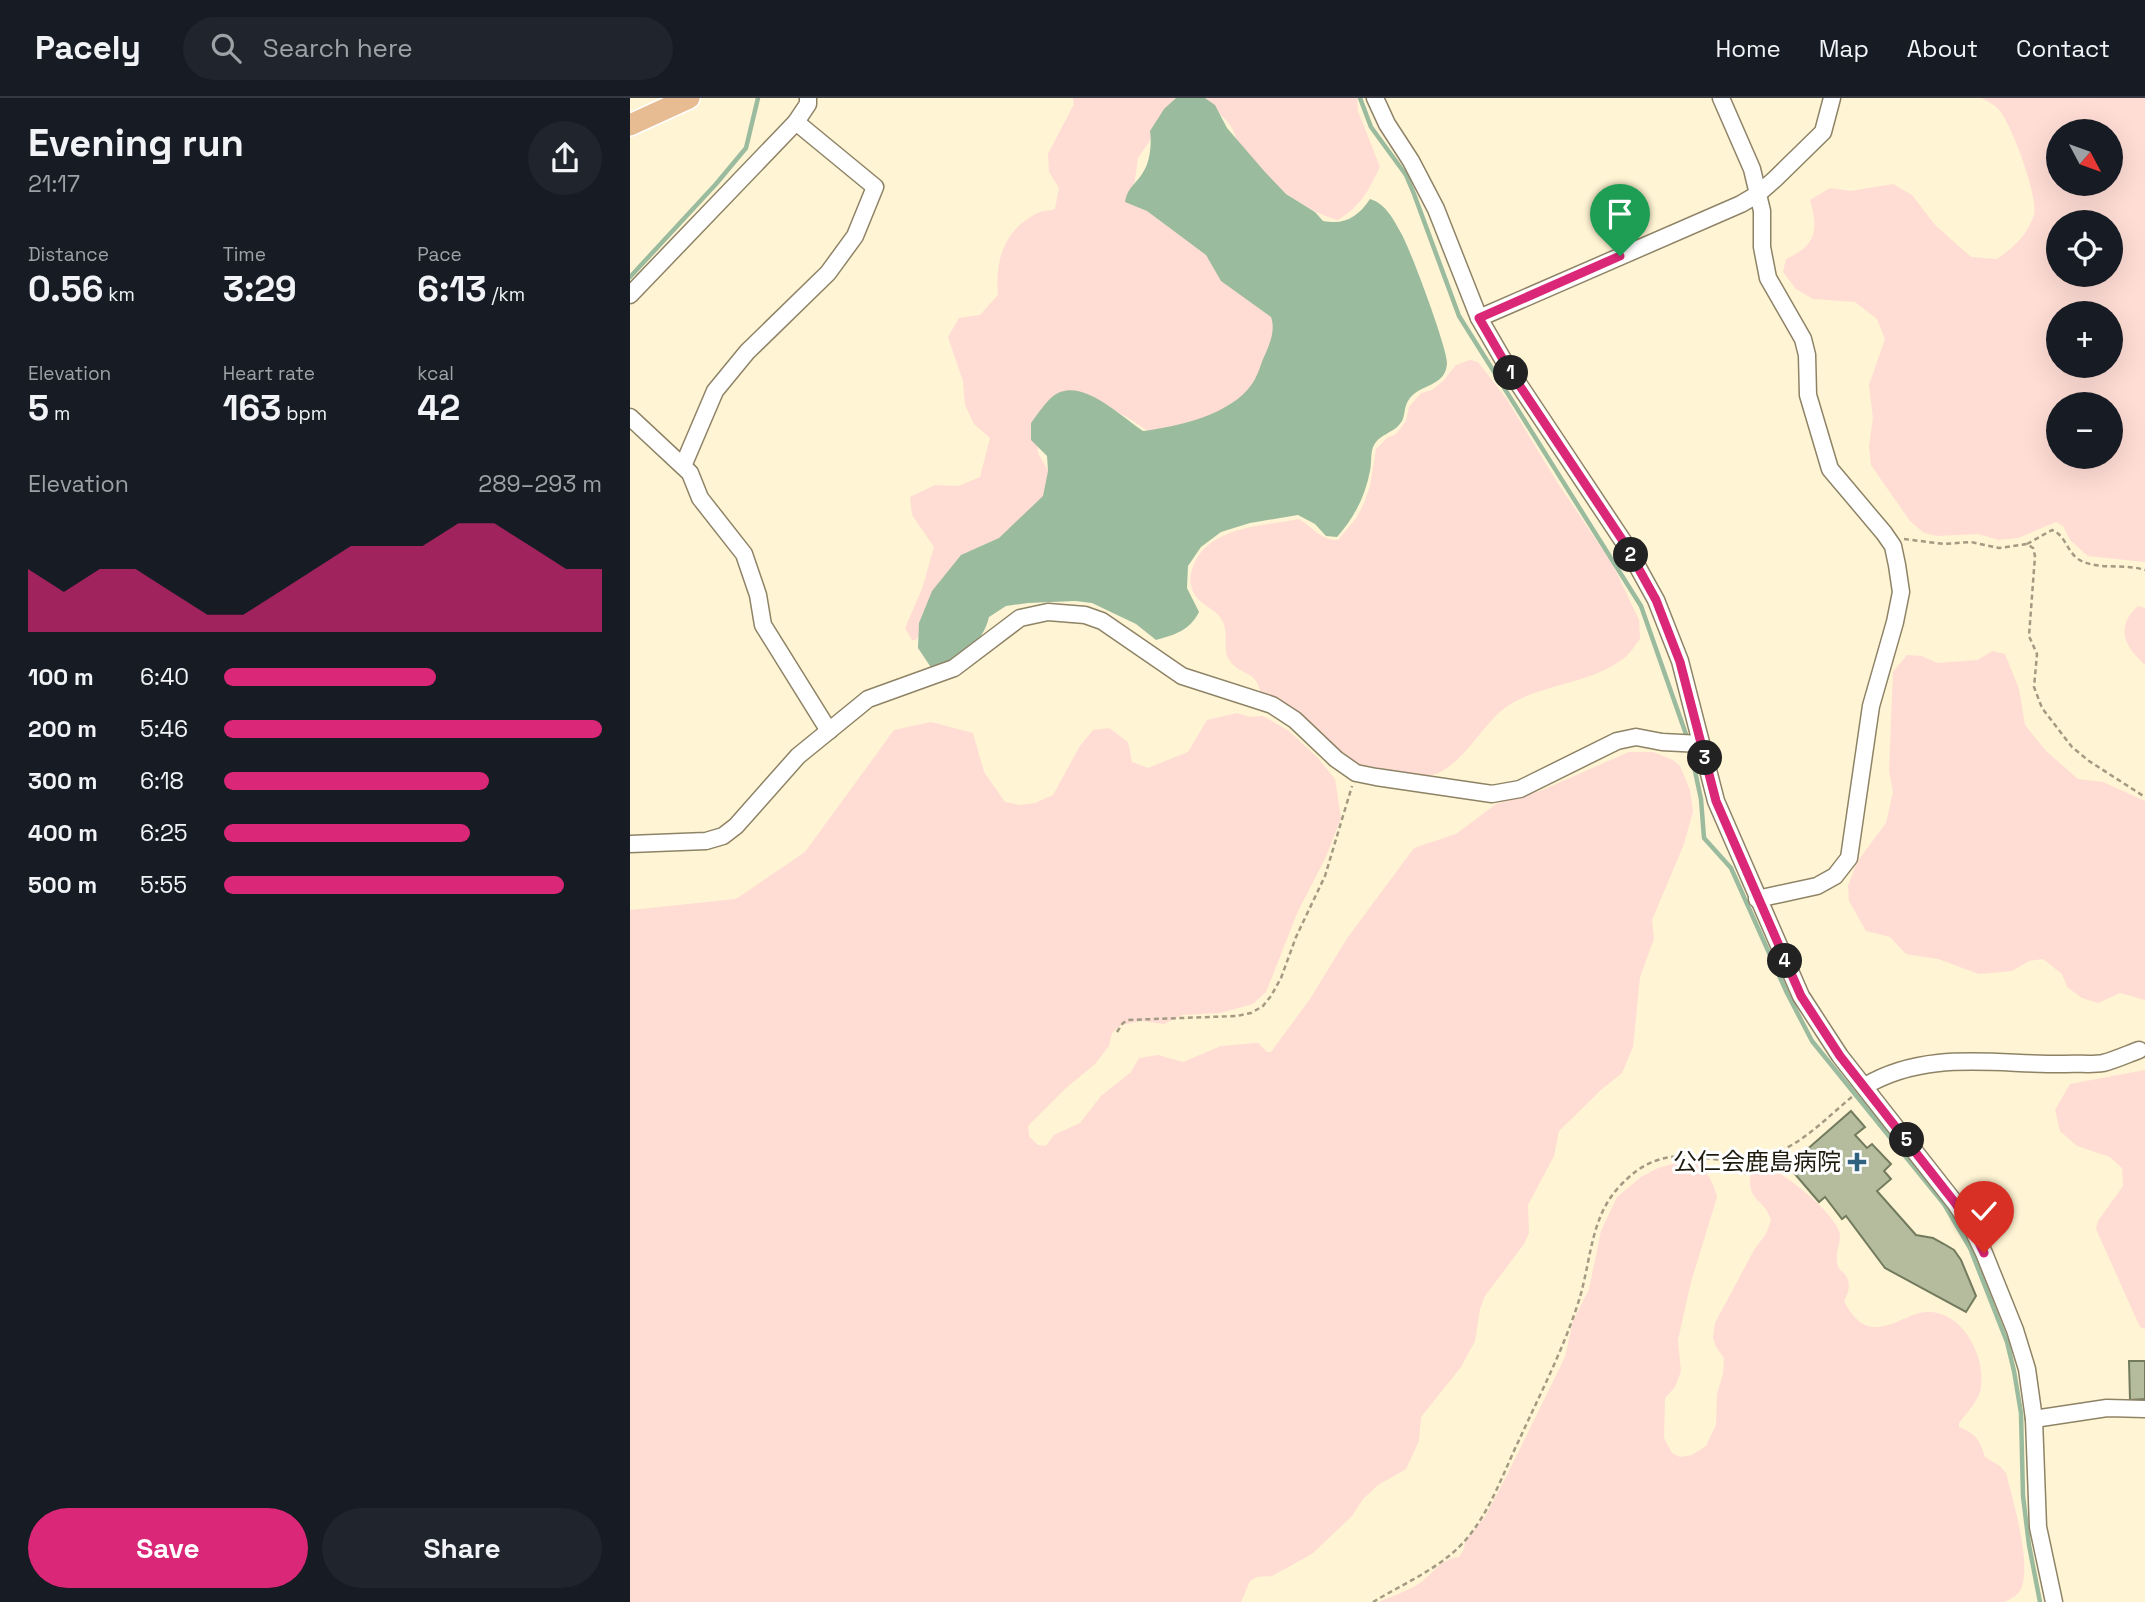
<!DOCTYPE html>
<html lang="en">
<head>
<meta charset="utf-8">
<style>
	:root { --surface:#171b24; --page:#20242c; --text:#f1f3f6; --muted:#9ea1a6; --line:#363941; --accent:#db2777 }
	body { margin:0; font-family:"Space Grotesk","Noto Sans JP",sans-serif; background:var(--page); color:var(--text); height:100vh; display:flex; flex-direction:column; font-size:26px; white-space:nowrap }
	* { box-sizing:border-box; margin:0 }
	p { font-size:23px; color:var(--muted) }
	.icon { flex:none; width:38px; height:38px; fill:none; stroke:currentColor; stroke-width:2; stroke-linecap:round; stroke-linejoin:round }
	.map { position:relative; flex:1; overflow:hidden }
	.side { display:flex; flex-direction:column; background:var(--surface); width:630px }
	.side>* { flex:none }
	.needle { width:46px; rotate:131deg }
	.tools { position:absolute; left:1416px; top:21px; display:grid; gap:14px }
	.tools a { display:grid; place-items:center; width:77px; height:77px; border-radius:50%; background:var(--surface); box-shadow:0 7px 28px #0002; font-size:35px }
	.pin { position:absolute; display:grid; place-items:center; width:60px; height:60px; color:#fff; margin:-72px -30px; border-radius:50% 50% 50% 0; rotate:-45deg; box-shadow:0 0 7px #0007 }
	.pin .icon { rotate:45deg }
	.km { position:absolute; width:35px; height:35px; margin:-18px; border-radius:50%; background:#222; color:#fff; font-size:19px; line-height:35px; text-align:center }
	.round { display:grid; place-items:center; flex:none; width:74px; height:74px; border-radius:37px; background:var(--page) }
	.summary { display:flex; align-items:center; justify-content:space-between; height:119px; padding:0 28px }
	h1 { font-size:38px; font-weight:800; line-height:52px }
	.figures { display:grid; grid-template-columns:repeat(3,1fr); gap:10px; height:119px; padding:7px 28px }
	.figures div { display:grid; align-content:center }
	.figures b { font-size:35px; font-weight:800 }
	.figures small { font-size:19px; font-weight:400 }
	.figures p { font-size:19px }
	.chart { height:196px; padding:14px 28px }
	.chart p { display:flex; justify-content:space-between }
	.chart svg { width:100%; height:126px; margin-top:7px; fill:var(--accent); opacity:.7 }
	.action { display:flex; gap:14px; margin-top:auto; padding:14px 28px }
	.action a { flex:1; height:80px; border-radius:42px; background:var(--accent); color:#fff; font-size:28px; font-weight:800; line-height:80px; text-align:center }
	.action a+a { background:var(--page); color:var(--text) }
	ul { padding:0 28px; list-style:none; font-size:23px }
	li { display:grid; grid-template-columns:112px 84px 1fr; align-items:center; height:52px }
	li i { height:18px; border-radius:9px; background:var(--accent) }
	header { display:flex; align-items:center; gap:42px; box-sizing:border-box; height:98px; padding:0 35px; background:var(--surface); border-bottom:2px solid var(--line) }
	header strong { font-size:33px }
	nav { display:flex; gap:38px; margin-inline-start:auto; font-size:24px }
	.search { width:490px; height:63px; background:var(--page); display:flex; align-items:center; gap:18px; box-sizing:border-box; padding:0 24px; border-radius:38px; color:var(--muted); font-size:26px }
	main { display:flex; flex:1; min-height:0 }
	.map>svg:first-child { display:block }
	.green { fill:#ffddd5; fill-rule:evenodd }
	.water { fill:#9bbb9f }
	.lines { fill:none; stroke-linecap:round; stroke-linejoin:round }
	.stream { stroke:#9bbb9f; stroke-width:4.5 }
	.building { fill:#b4bc9d; stroke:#737b5e; stroke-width:2 }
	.minor-casing { stroke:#8e8366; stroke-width:19 }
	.major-casing { stroke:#fff; stroke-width:24 }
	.path { stroke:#a29a82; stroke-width:2.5; stroke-dasharray:5 3.5; stroke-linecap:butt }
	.minor { stroke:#fff; stroke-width:16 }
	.major { stroke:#e8bc92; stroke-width:21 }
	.route-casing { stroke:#fff; stroke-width:14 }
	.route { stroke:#db2777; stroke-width:9 }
	.poi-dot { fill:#2e627f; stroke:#fff; stroke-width:2.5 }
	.labels { text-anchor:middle; stroke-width:6; stroke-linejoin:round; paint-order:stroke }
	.poi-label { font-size:24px; fill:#1f1b0f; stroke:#fff; text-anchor:end }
</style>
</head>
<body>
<header>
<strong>Pacely</strong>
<div class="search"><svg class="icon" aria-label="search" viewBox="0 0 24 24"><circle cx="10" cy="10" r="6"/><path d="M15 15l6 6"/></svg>Search here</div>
<nav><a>Home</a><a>Map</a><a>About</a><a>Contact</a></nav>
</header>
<main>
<section class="side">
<div class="summary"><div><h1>Evening run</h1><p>21:17</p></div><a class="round"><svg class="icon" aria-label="share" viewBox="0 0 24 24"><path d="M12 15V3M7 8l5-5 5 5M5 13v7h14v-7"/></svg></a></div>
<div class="figures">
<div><p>Distance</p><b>0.56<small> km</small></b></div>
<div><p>Time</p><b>3:29</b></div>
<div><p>Pace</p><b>6:13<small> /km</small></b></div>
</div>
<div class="figures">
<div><p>Elevation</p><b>5<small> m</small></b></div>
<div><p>Heart rate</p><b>163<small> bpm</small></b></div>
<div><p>kcal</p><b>42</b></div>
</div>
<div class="chart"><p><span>Elevation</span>289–293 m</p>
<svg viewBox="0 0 160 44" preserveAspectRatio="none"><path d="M0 44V22L10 30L20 22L30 22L40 30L50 38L60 38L70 30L80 22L90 14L100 14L110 14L120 6L130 6L140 14L150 22L160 22V44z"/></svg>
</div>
<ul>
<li><b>100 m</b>6:40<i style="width:56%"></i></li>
<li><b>200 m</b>5:46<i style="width:100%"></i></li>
<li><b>300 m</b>6:18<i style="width:70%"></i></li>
<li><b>400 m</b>6:25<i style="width:65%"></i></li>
<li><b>500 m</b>5:55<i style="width:90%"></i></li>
</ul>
<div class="action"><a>Save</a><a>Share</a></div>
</section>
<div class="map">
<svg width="1515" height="1504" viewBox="0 0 1515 1504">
	<rect width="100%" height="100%" fill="#fff4d3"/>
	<g class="green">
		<path d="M443,0h121l-22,10 -34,50 -5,36 131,109 14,29 -27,62 -27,18 -70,23 -27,-18 -35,-16 -56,29 2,23 15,26 -9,24 -129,137h-3l-7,-12 17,-39 12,-42 -22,-32 -2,-18 25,-12 23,1 22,-9 10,-39 -16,-14 -9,-19 -2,-24 -15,-44 11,-19 21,-3 18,-20c-3,-33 5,-63 36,-80 5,-4 14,-4 21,-6l4,-21 -10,-16 -1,-18 26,-50z"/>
		<path d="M566,0h161l1,13 22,56c-12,24 -19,39 -42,53 -30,-7 -79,-43 -96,-70 -4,-6 -6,-13 -9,-20 -6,-13 -24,-25 -37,-32z"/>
		<path d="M1352,0h163v464l-57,-6 -18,-16 -7,-14 -7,-4 -38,16 -19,2 -21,-6 -41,2 -13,-3 -14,-12 -39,-56 -2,-19 4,-28 -4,-33 16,-46 -8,-20 -22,-17 -42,-3 -17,-10 -13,-17 3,-13c30,-14 33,-28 24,-59l20,-12 21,3 42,-7 19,11 23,30 36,32 26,2c15,-10 32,-25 37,-45 4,-19 -22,-88 -34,-103 -4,-6 -12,-9 -18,-13zM1428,33h52v53h-52zM1428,124h52v53h-52zM1480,215v53h-52v-53zM1480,306v53h-52v-53z"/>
		<path d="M840,262l8,2 28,36 51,84 56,83 26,55 1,19c-5,6 -10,15 -17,20 -32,24 -74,24 -109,43 -31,17 -45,58 -78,72 -12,4 -24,1 -36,0 -17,-3 -37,-3 -52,-12 -33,-22 -44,-54 -87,-68 -5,-25 -19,-17 -31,-33 -9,-11 0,-27 -8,-41 -8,-14 -27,-15 -31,-35 -2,-5 1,-16 3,-21 17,-38 70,-38 105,-45 13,8 23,22 39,21l19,-23 7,-14 6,-17 6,-37 11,-11 9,-4 10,-13 3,-14 12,-14 11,-3 12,-10 12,-15z"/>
		<path d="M1508,508l7,2v57c-21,-19 -30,-38 -7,-59z"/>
		<polygon points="1362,553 1375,556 1389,591 1395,627 1416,653 1448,681 1473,684 1515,703 1515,902 1490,895 1468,905 1452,900 1437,889 1432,876 1413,861 1399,863 1382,873 1349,876 1308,861 1276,856 1260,839 1236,833 1219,803 1218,788 1227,764 1256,725 1263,694 1259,672 1263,574 1277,557 1292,558 1307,565 1348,562"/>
		<polygon points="607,615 620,619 633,618 659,633 687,659 705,681 711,720 696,759 668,813 636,894 623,906 590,915 552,917 534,926 512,923 491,927 482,935 479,948 465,966 436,990 398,1028 399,1038 408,1047 416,1048 424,1037 450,1025 471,998 501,974 509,960 528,957 553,964 591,948 628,945 637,954 641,954 680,901 718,839 784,750 826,736 866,706 910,693 999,654 1023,654 1043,662 1050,668 1060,692 1063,713 1054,746 1022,822 1024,841 1010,879 1003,949 992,975 972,991 929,1033 924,1058 898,1107 899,1135 894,1146 855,1198 850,1211 845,1243 831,1269 791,1319 789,1343 776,1371 748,1387 733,1401 722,1418 682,1456 642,1478 627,1479 620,1483 611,1504 0,1504 0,812 106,801 175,754 264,632 301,624 343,635 354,674 375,704 389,707 405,705 423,697 450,648 463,632 479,630 498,644 502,664 518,670 558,654 577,622"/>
		<polygon points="1515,972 1515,1231 1510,1229 1466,1131 1468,1123 1493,1088 1492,1070 1480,1059 1447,1048 1430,1033 1425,1012 1440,986"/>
		<path d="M1058,1062c16,3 26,23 29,37l-26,85 -13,58 3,31 -6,16 -10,11 -1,40 8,15 8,4 12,-2 14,-9 10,-21 1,-31 6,-20 1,-16 -8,-11 -3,-9 2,-15 39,-73 12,-16 5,-14c-8,-24 -25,-17 -20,-49 5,-1 11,-4 16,-3 19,5 65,44 72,63 4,11 -7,25 0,37 1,3 5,4 7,8 5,8 3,17 -2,25 6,12 16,26 31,26 19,1 38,-17 57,-15 33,3 53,46 49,74 -1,14 -14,26 -22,37v4c17,6 21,14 26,30l15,9 6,7c7,28 26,90 15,116 -3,6 -11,11 -17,13h-625c13,-6 26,-10 38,-17 15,-9 22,-26 42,-28l5,-8 1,-8 20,-24 22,-42 58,-118 8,-36 16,-32 12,-58 16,-34 24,-20 17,-9z"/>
	</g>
	<path class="water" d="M546,0h29l10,7 12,23 38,44 21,22 29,18 8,9c22,4 35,-4 47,-22 15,4 24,21 31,34 9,15 47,117 46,130 -1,25 -29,20 -39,38 -4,6 -3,15 -6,20 -7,12 -21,12 -28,24 -4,7 -2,18 -4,26 -5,26 -16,47 -33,66l-11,-1 -11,-12 -17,-9 -48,8 -29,9 -20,15 -13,19 -1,22 12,24c-9,18 -24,23 -43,28l-20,-16 -44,-21 -17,-2 -47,2 -22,3 -17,11c-6,28 -32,42 -57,52l-14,-21 1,-25 13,-32 29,-36 38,-17 44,-42 5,-25 -1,-15 -16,-16v-17c6,-8 13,-19 21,-26 27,-23 68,19 91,34 33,-4 88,-16 109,-47 5,-7 8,-17 11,-25 6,-13 13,-28 8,-42l-50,-36 -15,-26 -59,-44 -22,-9c3,-15 9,-16 17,-28 8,-11 10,-30 8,-43l14,-22z"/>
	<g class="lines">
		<g class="stream">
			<polyline points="730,0 741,29 776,77 784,96 829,218 1011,508 1058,642"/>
			<polyline points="0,179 86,86 116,50 128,0"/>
			<polyline points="1060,650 1071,701 1074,740 1101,770 1157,895 1182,943 1314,1106 1340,1150 1377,1244 1384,1273 1391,1315 1393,1398 1399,1447 1410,1504"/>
		</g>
	</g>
	<g class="building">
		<polygon points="1221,1013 1235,1029 1225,1037 1237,1050 1242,1046 1261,1066 1254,1073 1261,1081 1247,1093 1286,1137 1303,1140 1314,1146 1324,1152 1331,1162 1346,1198 1336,1214 1255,1170 1216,1118 1212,1121 1195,1099 1189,1104 1158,1068"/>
		<polygon points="1499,1263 1515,1263 1515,1301 1500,1302"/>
	</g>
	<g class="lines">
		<defs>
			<g id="minor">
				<polyline points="745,0 757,26 781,63 806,111 849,220 878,270 995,446 1026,502 1050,563 1086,703 1171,898 1210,958 1326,1106 1343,1132 1354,1155 1385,1232 1397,1271 1404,1321 1408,1429 1424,1504"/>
				<polyline points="1091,0 1122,71 1132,113 1132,149 1138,180 1173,241 1177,257 1178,297 1200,371 1254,435 1263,448 1267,467 1271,494 1265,524 1241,608 1219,760 1205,778 1187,788 1127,801"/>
				<polyline points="0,197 166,24 178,6 178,0"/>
				<polyline points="849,220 1111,106 1128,96 1145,81 1193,34 1202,0"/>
				<polyline points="0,319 60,375 70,400 114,456 128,497 133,527 199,633"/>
				<polyline points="53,368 85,293 117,254 198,175 225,138 245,89 166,24"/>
				<polyline points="0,746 76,743 93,738 106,728 168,658 238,601 324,570 390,520 418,514 455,517 472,523 552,578 642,607 665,622 706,661 726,675 746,679 862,696 890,691 987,643 1006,639 1032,644 1071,646"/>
				<path d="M1235,988c63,-37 131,-21 200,-22 13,-1 27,1 38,-1 12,-3 25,-9 36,-13"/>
				<polyline points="1404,1321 1477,1310 1515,1311"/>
			</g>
			<polyline id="major" points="0,27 59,0"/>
		</defs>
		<use href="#minor" class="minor-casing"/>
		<use href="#major" class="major-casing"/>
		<g class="path">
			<polyline points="1274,441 1314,446 1341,444 1369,450 1397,446 1403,450 1405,458 1399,538 1407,556 1404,589 1412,610 1442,649 1459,663 1515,699"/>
			<path d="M1397,446l25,-14c13,5 15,21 26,29 19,12 46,4 67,11"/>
			<polyline points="487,934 493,925 498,922 607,918 621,915 633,908 641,898 651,880 666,839 695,778 722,688"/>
			<path d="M743,1504c28,-17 61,-31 85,-54 30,-29 44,-73 62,-110 21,-46 45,-92 60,-141 11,-38 11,-79 38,-109 52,-58 91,-15 148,-32 34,-9 60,-38 87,-60"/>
		</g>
		<use href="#minor" class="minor"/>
		<use href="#major" class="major"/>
	</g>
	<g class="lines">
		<defs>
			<polyline id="route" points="990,158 849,220 878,270 995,446 1026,502 1050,564 1086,703 1171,898 1210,958 1326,1106 1343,1132 1354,1155"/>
		</defs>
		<use href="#route" class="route-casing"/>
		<use href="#route" class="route"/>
	</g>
	<path class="poi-dot" d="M1223.5 1053.5h7v7h7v7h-7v7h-7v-7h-7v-7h7z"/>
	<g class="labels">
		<g class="poi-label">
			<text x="1211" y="1072">公仁会鹿島病院</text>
		</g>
	</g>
</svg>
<div class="tools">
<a><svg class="needle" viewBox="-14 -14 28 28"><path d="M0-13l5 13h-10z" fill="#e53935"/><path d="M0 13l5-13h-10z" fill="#9ea1a6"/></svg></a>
<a><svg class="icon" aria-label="locate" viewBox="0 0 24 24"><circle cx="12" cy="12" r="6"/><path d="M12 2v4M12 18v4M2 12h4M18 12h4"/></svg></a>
<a>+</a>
<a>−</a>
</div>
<div class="pin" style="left:990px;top:158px;background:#1e9e55"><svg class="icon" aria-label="arrive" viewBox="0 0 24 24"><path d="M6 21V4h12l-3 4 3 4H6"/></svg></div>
<div class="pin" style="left:1354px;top:1155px;background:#d93025"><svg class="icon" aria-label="check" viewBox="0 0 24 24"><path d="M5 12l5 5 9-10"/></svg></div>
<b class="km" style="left:881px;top:275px">1</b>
<b class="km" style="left:1001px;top:457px">2</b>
<b class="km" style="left:1075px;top:660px">3</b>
<b class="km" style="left:1155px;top:863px">4</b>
<b class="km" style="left:1277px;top:1042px">5</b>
</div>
</main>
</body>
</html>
